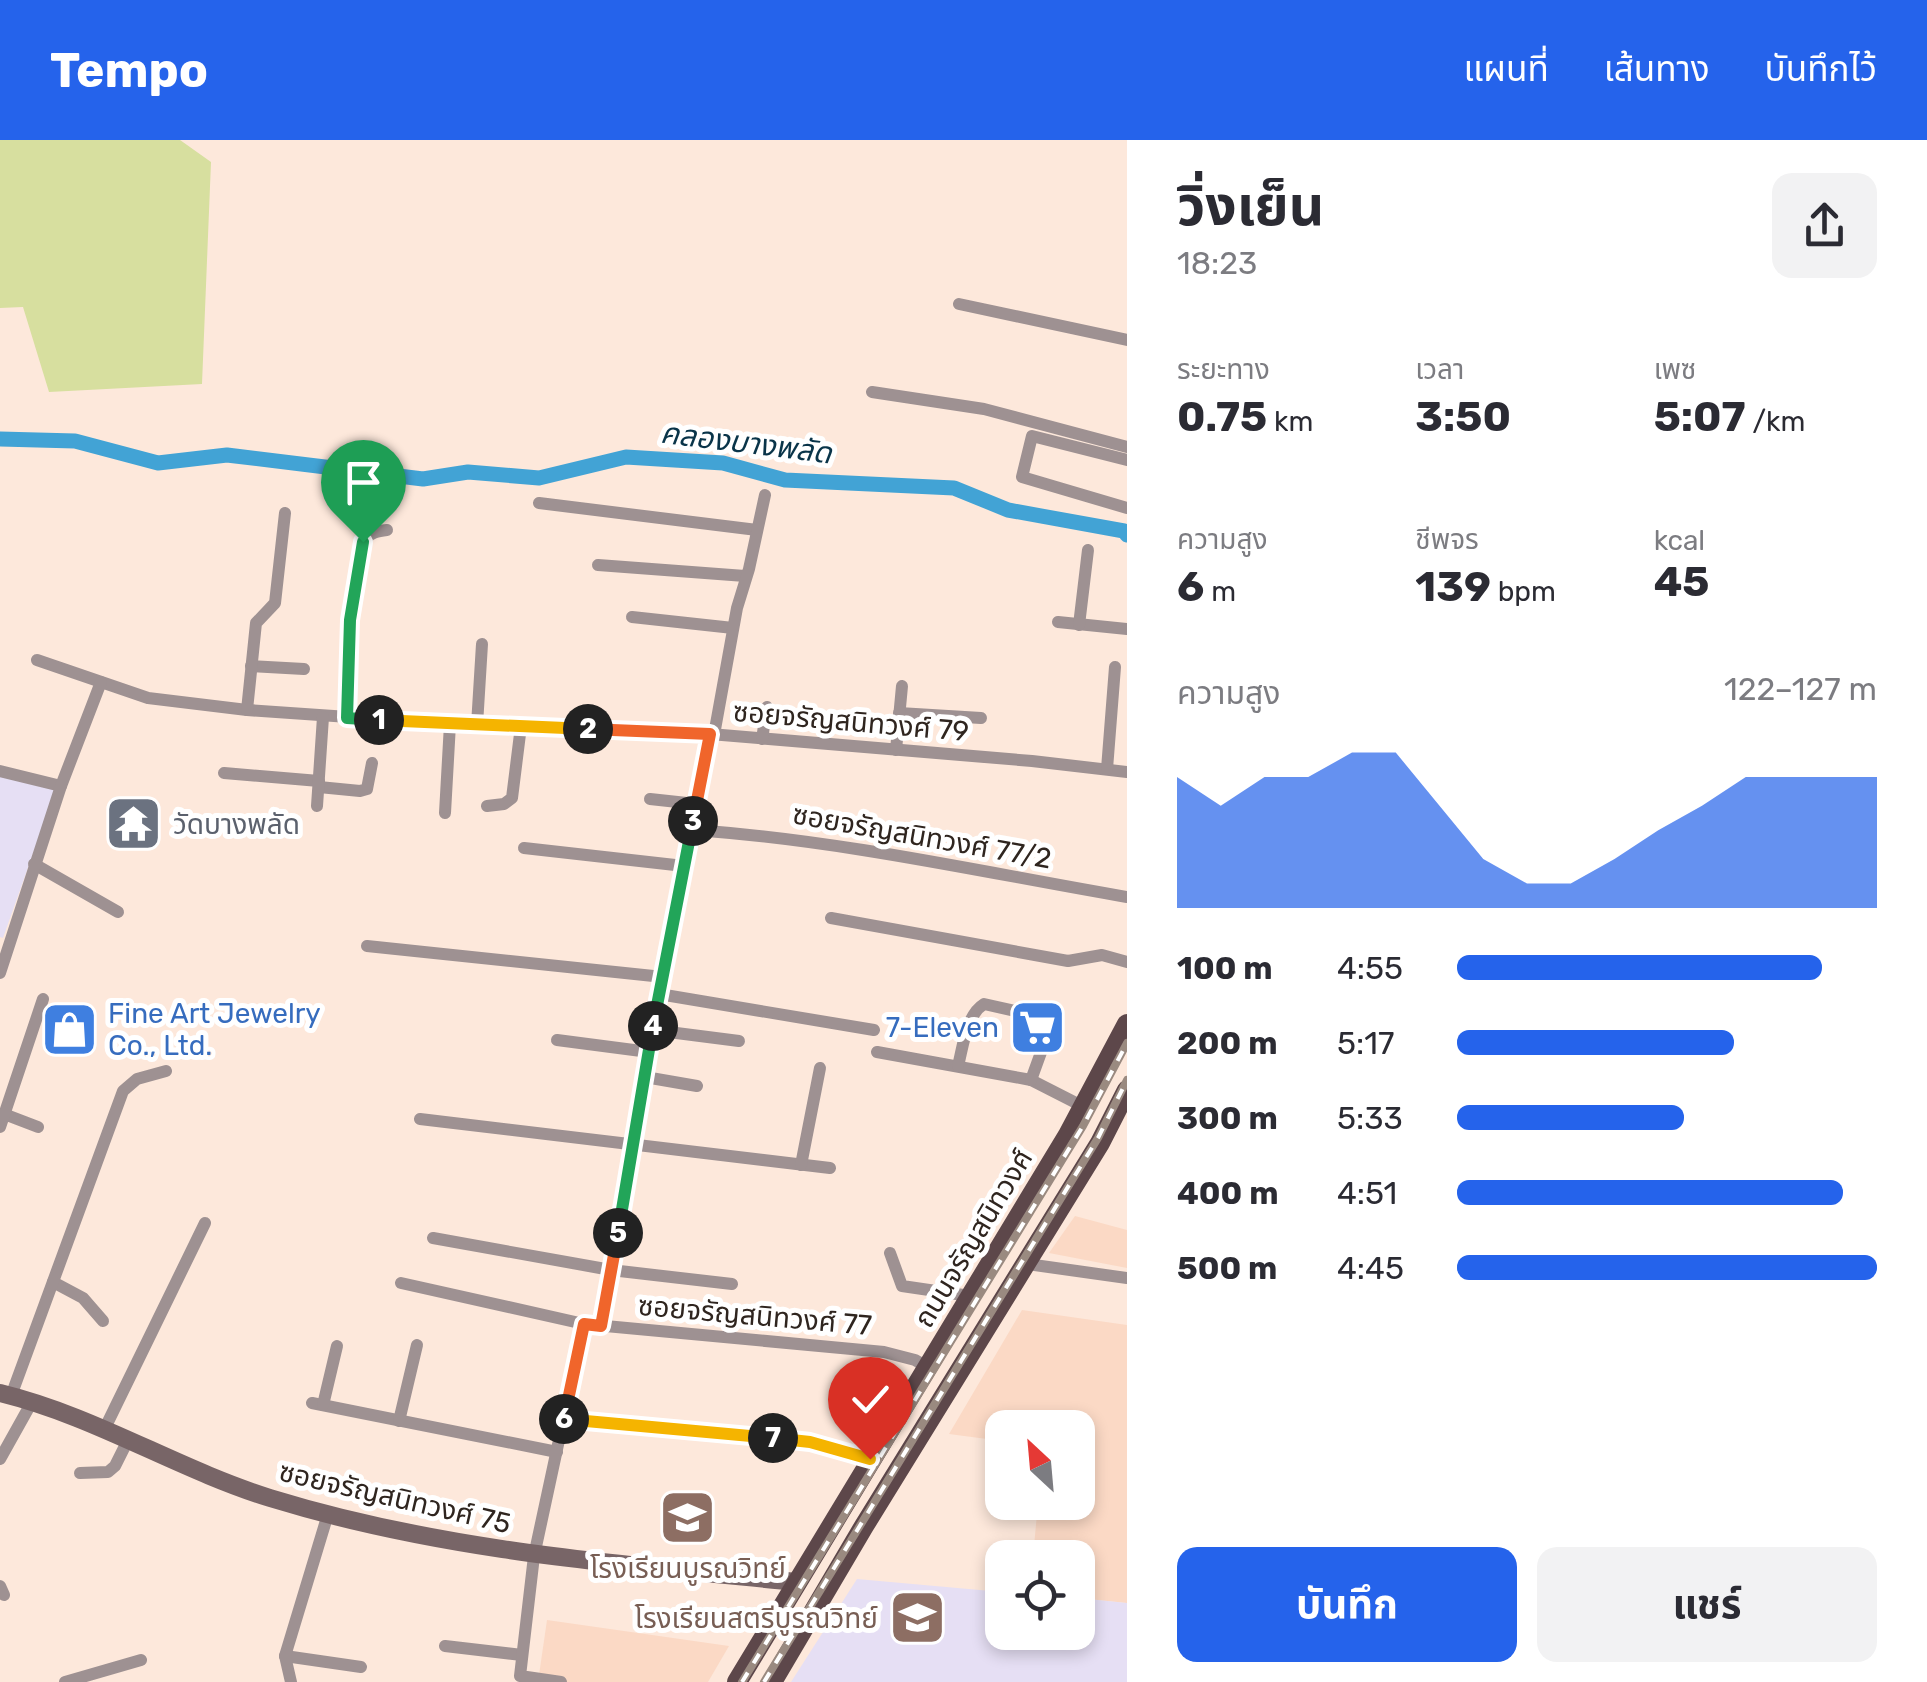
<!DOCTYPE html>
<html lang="th">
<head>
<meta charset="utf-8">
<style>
	:root { --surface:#fff; --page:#f2f2f3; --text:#2b2b33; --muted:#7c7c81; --accent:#2563eb }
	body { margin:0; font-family:Rubik,"Noto Sans Thai",sans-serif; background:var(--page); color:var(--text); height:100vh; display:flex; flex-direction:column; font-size:38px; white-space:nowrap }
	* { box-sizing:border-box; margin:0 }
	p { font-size:32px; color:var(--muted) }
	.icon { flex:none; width:55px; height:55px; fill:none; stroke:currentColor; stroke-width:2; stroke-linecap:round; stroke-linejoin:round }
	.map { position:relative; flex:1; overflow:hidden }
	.panel { display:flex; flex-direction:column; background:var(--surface); width:800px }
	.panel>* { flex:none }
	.needle { width:65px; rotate:334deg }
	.controls { position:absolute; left:985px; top:1270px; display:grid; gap:20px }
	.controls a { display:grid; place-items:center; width:110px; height:110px; border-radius:20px; background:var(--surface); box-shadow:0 5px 15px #0003; font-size:50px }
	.pin { position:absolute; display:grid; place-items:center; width:85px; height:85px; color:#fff; margin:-102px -42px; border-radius:50% 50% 50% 0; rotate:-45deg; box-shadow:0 0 10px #0007 }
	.pin .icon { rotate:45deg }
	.km { position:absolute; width:50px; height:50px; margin:-25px; border-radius:50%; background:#222; color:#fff; font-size:28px; line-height:50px; text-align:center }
	.round { display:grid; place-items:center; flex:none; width:105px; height:105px; border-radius:20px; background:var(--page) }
	.head { display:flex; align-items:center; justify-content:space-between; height:170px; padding:0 50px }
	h1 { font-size:55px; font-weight:700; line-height:75px }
	.metrics { display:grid; grid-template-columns:repeat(3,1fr); gap:15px; height:170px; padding:10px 50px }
	.metrics div { display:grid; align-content:center }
	.metrics b { font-size:42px; font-weight:700 }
	.metrics small { font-size:28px; font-weight:400 }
	.metrics p { font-size:28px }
	.chart { height:280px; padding:20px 50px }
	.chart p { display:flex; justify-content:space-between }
	.chart svg { width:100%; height:180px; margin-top:10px; fill:var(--accent); opacity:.7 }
	.primary-button { display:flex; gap:20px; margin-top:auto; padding:20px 50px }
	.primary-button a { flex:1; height:115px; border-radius:20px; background:var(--accent); color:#fff; font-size:40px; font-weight:700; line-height:115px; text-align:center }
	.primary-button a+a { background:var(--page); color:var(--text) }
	ul { padding:0 50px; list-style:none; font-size:32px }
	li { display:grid; grid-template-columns:160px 120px 1fr; align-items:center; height:75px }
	li i { height:25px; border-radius:12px; background:var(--accent) }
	header { display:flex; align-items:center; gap:60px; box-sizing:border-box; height:140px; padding:0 50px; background:var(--accent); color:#fff }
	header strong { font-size:48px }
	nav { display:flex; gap:55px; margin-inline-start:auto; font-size:35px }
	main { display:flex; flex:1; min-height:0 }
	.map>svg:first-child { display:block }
	.built { fill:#fbd9c5 }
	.education { fill:#e6dff4 }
	.green { fill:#d7df9f }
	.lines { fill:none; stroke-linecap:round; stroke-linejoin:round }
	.canal { stroke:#42a3d5; stroke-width:15 }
	.street { stroke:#9e9192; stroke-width:12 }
	.secondary { stroke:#786567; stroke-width:18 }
	.primary { stroke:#5d474a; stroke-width:20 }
	.rail-casing { stroke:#9a8a80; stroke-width:8 }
	.rail { stroke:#fff; stroke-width:4; stroke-dasharray:11; stroke-linecap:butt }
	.split-1-casing { stroke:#fff; stroke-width:20 }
	.split-2-casing { stroke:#fff; stroke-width:20 }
	.split-3-casing { stroke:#fff; stroke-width:20 }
	.split-4-casing { stroke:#fff; stroke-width:20 }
	.split-5-casing { stroke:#fff; stroke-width:20 }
	.split-6-casing { stroke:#fff; stroke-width:20 }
	.split-7-casing { stroke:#fff; stroke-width:20 }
	.split-8-casing { stroke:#fff; stroke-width:20 }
	.split-1 { stroke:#22a559; stroke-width:12 }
	.split-2 { stroke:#f5b400; stroke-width:12 }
	.split-3 { stroke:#f0652b; stroke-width:12 }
	.split-4 { stroke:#22a559; stroke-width:12 }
	.split-5 { stroke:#22a559; stroke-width:12 }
	.split-6 { stroke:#f0652b; stroke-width:12 }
	.split-7 { stroke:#f5b400; stroke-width:12 }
	.split-8 { stroke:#f5b400; stroke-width:12 }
	.labels { text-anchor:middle; stroke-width:10; stroke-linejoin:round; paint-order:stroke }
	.street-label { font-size:28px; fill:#2f251f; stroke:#fff }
	.worship-label { font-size:28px; fill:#5b616d; stroke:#fff; text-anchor:start }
	.shop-label { font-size:28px; fill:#366cbe; stroke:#fff; text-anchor:start }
	.education-label { font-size:28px; fill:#785e54; stroke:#fff }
	.water-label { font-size:30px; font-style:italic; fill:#093449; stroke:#fff }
</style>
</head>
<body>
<header>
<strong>Tempo</strong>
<nav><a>แผนที่</a><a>เส้นทาง</a><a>บันทึกไว้</a></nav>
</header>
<main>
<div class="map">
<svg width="1127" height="1542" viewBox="0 0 1127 1542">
	<rect width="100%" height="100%" fill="#fde8db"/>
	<g class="built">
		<polygon points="1075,1076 1127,1090 1127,1128 1049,1113"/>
		<polygon points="1022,1170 1127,1185 1127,1463 1078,1458 1078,1418 1033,1417 1038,1363 1078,1362 1078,1288 1002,1288 1002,1301 949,1294"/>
		<polygon points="547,1480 729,1506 708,1542 538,1542"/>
	</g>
	<g class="education">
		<polygon points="0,636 56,649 3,798 0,797"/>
		<polygon points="857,1439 1002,1452 1002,1492 1078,1492 1078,1458 1127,1463 1127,1542 791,1542"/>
	</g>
	<polygon class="green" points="0,0 180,0 211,22 202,244 49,252 23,167 0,168"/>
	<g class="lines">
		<polyline class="canal" points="0,299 75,301 158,323 227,315 423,339 468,332 539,338 626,317 723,323 785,340 954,348 1008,370 1124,391 1127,395"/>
		<g class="street">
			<polyline points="959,164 1127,200"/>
			<polyline points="872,252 984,269 1127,307"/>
			<polyline points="1127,320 1032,296 1022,337 1127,368"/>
			<polyline points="539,363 757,390"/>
			<polyline points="598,425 745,436"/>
			<polyline points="632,477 733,488"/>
			<polyline points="1058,482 1127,489"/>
			<polyline points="1079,485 1088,410"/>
			<polyline points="37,520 148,558 247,570 450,584 710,594 1032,621 1127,632"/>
			<polyline points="251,526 304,529"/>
			<polyline points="247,570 256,483 275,463 285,373"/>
			<polyline points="899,573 981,578"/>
			<path d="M347,578c1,-35 1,-155 19,-179 5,-7 12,-8 21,-9"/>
			<polyline points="477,585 482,504"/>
			<polyline points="714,595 737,468 749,429 765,355"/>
			<polyline points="762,599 767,567"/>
			<polyline points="896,610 902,546"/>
			<polyline points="1107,629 1115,527"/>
			<polyline points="0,631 61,646"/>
			<polyline points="224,633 319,641"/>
			<polyline points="319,647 360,651 367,649 372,623"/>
			<polyline points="650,659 696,664"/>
			<polyline points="317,666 323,577"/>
			<polyline points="487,666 504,664 512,658 521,586"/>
			<polyline points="445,673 450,584"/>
			<path d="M707,691c142,11 280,42 420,66"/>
			<polyline points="524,708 684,726"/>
			<polyline points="34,724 118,772"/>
			<polyline points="831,778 1068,821 1102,815 1127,822"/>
			<polyline points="367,806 663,837"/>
			<polyline points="0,833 61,646 101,542"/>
			<polyline points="659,854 874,890"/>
			<polyline points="653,890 739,901"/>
			<polyline points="557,900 649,912"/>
			<polyline points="877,912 1031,940 1084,967"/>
			<path d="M958,926c5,-19 8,-51 26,-62l63,14 5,4 -21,58"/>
			<polyline points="645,937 697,946"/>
			<polyline points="4,974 38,987"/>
			<polyline points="420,979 830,1028"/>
			<polyline points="0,987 43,859"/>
			<polyline points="801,1025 820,928"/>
			<polyline points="433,1098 611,1130 732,1144"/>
			<polyline points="890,1113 902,1146 970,1156"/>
			<polyline points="1027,1124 1127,1138"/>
			<polyline points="53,1142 83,1158 103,1181"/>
			<polyline points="401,1143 584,1184 884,1212 915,1220 927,1227"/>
			<polyline points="601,1186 653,890 710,594"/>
			<polyline points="11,1256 123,951 137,939 166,931"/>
			<polyline points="312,1263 557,1312"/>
			<polyline points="323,1265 337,1206"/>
			<polyline points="564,1280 810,1302 870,1319"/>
			<polyline points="399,1281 417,1205"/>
			<polyline points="105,1288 205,1083"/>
			<polyline points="0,1319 33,1260"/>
			<polyline points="80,1333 108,1332 115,1326 129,1298"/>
			<polyline points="0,1446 4,1455"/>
			<polyline points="445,1506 522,1515"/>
			<polyline points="285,1516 361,1527"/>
			<polyline points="65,1542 141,1520"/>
			<polyline points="291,1542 285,1516 328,1374"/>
			<polyline points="561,1542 520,1536 534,1416 584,1184"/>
		</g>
		<path class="secondary" d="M0,1253c95,23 177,76 270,105 172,53 348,66 526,84"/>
		<g class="primary">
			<polyline points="737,1542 1068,995 1127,884"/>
			<polyline points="772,1542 864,1386 1100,1003 1127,950"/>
		</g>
		<defs>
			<g id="rail">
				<polyline points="742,1542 1083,986 1127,903"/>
				<polyline points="764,1542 1098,998 1127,940"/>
			</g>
		</defs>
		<use href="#rail" class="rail-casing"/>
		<use href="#rail" class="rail"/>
	</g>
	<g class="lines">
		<defs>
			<polyline id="split-1" points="363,402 350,480 347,578 379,580"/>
			<polyline id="split-2" points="379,580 588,589"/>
			<polyline id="split-3" points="588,589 710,594 693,681"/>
			<polyline id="split-4" points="653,886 693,681"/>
			<polyline id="split-5" points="618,1093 653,886"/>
			<polyline id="split-6" points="564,1279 584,1184 601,1186 618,1093"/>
			<polyline id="split-7" points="564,1279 773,1298"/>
			<polyline id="split-8" points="773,1298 810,1302 870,1319"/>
		</defs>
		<use href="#split-1" class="split-1-casing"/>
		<use href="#split-2" class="split-2-casing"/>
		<use href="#split-3" class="split-3-casing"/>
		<use href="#split-4" class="split-4-casing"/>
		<use href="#split-5" class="split-5-casing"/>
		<use href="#split-6" class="split-6-casing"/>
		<use href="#split-7" class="split-7-casing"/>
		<use href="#split-8" class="split-8-casing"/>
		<use href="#split-1" class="split-1"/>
		<use href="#split-2" class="split-2"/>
		<use href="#split-3" class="split-3"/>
		<use href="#split-4" class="split-4"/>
		<use href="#split-5" class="split-5"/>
		<use href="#split-6" class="split-6"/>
		<use href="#split-7" class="split-7"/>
		<use href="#split-8" class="split-8"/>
	</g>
	<defs>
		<symbol id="temple-square" viewBox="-11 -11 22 22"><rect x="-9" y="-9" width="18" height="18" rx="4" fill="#6b7280" stroke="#fff"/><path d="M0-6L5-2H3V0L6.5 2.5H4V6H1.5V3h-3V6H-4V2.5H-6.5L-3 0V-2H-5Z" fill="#fff"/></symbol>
		<symbol id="supermarket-square" viewBox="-11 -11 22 22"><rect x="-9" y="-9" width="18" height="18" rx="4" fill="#3f7fe0" stroke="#fff"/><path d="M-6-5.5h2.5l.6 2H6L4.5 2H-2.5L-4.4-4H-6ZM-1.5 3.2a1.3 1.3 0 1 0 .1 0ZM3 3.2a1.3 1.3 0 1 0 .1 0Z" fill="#fff"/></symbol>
		<symbol id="shop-square" viewBox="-11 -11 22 22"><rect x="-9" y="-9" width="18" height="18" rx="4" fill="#3f7fe0" stroke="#fff"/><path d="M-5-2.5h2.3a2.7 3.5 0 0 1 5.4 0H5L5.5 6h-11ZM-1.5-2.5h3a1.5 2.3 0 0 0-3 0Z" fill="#fff"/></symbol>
		<symbol id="school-square" viewBox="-11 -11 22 22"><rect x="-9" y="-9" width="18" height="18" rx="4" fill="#8d6e63" stroke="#fff"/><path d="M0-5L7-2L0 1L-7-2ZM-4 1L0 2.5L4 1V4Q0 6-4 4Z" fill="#fff"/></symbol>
	</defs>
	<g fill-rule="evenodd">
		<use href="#temple-square" x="102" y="652" width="63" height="63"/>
		<use href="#supermarket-square" x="1006" y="856" width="63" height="63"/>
		<use href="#shop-square" x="38" y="858" width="63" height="63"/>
		<use href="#school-square" x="656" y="1346" width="63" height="63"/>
		<use href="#school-square" x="886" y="1446" width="63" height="63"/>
	</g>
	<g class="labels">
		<g class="street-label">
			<text transform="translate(851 581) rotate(5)" y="10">ซอยจรัญสนิทวงศ์ 79</text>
			<text transform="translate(922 696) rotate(10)" y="10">ซอยจรัญสนิทวงศ์ 77/2</text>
			<text transform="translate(973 1098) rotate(-59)" y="10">ถนนจรัญสนิทวงศ์</text>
			<text transform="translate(755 1175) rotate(5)" y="10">ซอยจรัญสนิทวงศ์ 77</text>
			<text transform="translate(395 1357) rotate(13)" y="10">ซอยจรัญสนิทวงศ์ 75</text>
		</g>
		<g class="worship-label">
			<text x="173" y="694">วัดบางพลัด</text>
		</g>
		<g class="shop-label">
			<text x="108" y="883">Fine Art Jewelry<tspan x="108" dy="32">Co., Ltd.</tspan></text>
			<text x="999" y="897" text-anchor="end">7-Eleven</text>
		</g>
		<g class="education-label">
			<text x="688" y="1438">โรงเรียนบูรณวิทย์</text>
			<text x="878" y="1488" text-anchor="end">โรงเรียนสตรีบูรณวิทย์</text>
		</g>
		<g class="water-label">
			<text transform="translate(746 303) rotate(7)" y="10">คลองบางพลัด</text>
		</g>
	</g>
</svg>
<div class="controls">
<a><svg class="needle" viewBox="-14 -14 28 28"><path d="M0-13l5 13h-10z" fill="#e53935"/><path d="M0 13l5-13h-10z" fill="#7c7c81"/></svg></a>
<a><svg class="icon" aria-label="locate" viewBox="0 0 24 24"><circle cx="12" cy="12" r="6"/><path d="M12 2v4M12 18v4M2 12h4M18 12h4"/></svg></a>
</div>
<div class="pin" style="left:363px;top:402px;background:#1e9e55"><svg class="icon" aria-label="arrive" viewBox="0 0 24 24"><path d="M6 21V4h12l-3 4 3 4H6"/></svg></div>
<div class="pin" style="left:870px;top:1319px;background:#d93025"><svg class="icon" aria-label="check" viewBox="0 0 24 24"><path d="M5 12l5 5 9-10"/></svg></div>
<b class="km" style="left:379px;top:580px">1</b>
<b class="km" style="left:588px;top:589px">2</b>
<b class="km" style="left:693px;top:681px">3</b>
<b class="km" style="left:653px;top:886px">4</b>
<b class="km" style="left:618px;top:1093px">5</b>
<b class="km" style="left:564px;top:1279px">6</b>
<b class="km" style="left:773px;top:1298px">7</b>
</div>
<section class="panel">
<div class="head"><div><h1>วิ่งเย็น</h1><p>18:23</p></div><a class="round"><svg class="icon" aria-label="share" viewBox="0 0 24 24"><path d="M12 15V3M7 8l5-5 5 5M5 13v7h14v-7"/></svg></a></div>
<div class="metrics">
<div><p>ระยะทาง</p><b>0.75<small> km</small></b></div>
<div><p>เวลา</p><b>3:50</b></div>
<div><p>เพซ</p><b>5:07<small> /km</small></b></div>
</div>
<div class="metrics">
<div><p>ความสูง</p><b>6<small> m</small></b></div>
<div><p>ชีพจร</p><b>139<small> bpm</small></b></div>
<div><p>kcal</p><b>45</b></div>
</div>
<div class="chart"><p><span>ความสูง</span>122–127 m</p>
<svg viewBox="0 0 160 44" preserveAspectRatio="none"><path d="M0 44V12L10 19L20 12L30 12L40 6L50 6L60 19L70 32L80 38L90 38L100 32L110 25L120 19L130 12L140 12L150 12L160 12V44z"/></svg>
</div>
<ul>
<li><b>100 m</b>4:55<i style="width:87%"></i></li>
<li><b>200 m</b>5:17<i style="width:66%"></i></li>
<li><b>300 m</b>5:33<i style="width:54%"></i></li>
<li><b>400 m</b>4:51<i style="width:92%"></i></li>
<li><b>500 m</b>4:45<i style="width:100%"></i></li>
</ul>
<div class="primary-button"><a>บันทึก</a><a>แชร์</a></div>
</section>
</main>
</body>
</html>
